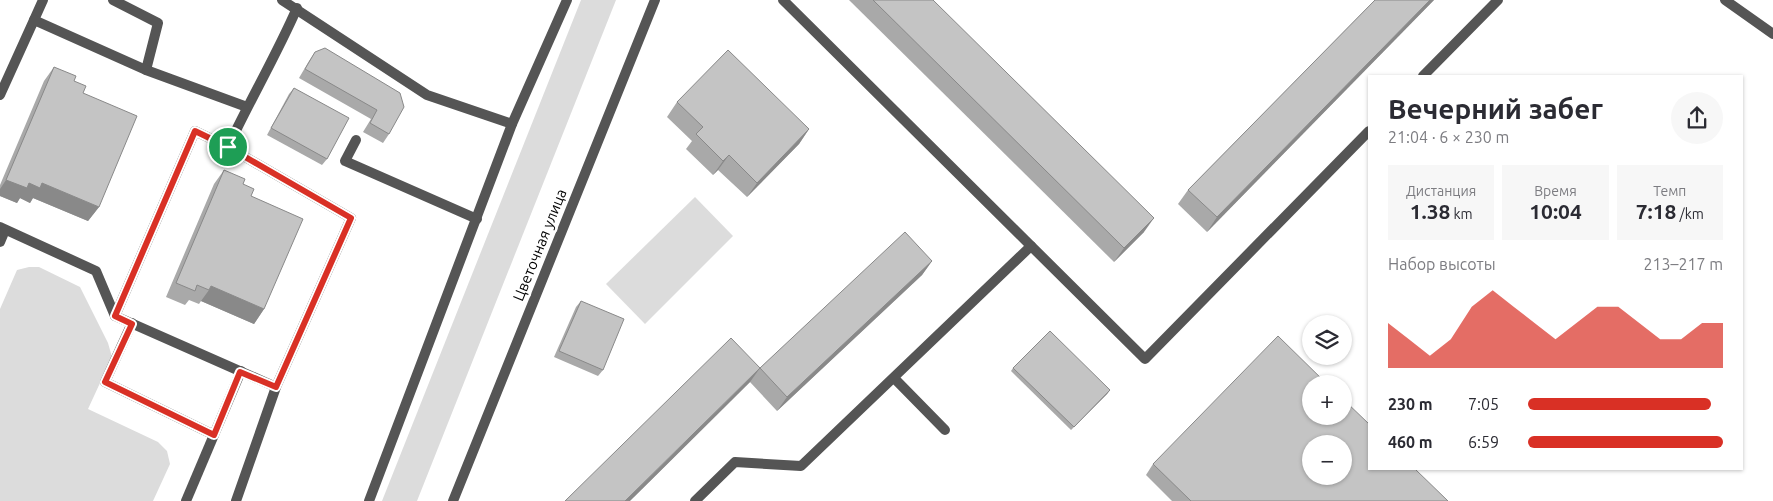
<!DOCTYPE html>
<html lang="ru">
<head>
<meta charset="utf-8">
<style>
	:root { --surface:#fff; --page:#f7f7f7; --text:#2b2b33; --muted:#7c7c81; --accent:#d93025 }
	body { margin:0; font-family:Ubuntu,sans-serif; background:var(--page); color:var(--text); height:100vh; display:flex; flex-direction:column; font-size:19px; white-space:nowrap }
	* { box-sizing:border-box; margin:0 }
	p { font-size:16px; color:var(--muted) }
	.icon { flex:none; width:28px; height:28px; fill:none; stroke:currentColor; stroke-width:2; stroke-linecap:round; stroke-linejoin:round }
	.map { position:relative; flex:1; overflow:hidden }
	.sheet { position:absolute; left:1368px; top:75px; width:375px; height:395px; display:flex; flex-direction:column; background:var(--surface); border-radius:0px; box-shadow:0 1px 4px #0004 }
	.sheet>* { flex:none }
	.controls { position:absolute; left:1302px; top:315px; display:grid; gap:10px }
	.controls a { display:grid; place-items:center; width:50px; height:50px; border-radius:50%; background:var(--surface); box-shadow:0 1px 4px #0004; font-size:25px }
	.pin { position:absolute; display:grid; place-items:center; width:42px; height:42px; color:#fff; margin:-21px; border:2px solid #fff; border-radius:50%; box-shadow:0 1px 5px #0007 }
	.round { display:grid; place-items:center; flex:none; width:52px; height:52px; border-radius:26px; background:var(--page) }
	.headline { display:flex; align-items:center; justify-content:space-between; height:85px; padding:0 20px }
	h1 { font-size:28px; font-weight:600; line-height:38px }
	.metrics { display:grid; grid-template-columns:repeat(3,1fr); gap:8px; height:85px; padding:5px 20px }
	.metrics div { display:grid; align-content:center; border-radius:0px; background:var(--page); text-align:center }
	.metrics b { font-size:21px; font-weight:600 }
	.metrics small { font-size:14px; font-weight:400 }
	.metrics p { font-size:14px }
	.chart { height:140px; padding:10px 20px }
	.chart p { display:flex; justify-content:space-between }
	.chart svg { width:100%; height:90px; margin-top:5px; fill:var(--accent); opacity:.7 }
	ul { padding:0 20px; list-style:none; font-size:16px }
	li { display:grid; grid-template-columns:80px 60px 1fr; align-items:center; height:38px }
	li i { height:12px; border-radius:6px; background:var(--accent) }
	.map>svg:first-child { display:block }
	.green { fill:#dcdcdc }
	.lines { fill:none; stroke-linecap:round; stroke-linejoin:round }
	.service { stroke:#555; stroke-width:10 }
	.minor { stroke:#555; stroke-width:10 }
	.wall { fill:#a9a9a9 }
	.shaded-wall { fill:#898989 }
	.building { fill:#c4c4c4; stroke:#898989; fill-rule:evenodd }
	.route-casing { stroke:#fff; stroke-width:10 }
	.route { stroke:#d93025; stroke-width:6 }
	.labels { text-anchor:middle; stroke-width:5; stroke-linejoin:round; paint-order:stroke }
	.street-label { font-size:15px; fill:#000; stroke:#fff }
</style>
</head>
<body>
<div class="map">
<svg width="1773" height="501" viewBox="0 0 1773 501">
	<rect width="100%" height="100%" fill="#fff"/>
	<g class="green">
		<polygon points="581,0 616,0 417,501 382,501"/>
		<polygon points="695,197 733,236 645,324 606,284"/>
		<polygon points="29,267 39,267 80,287 108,343 112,357 88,409 158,442 167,451 170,464 153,501 0,501 0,309 17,270"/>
	</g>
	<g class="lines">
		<g class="service">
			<polyline points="113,0 158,23 146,70"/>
			<polyline points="282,0 427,95 512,124"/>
			<polyline points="783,0 1145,359 1369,131"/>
			<polyline points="1725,0 1773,34"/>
			<polyline points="34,20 43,0"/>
			<polyline points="1423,76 1498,0"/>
			<polyline points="0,95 34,20 146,70 247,107"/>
			<polyline points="356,140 345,161 477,219"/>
			<polyline points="0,227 96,271 115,316 276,387 351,218 228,147"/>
			<polyline points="0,242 5,230"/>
			<path d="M115,316l80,-185 33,16c22,-47 48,-91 69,-139"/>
			<polyline points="132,323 105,382 214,435"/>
			<polyline points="894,378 945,430"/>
			<polyline points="186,501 241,371"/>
			<polyline points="236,501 276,387"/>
			<polyline points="695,501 735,462 801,466 1031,246"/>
		</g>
		<g class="minor">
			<polyline points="369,501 512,124 567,0"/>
			<polyline points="453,501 655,0"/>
		</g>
	</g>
	<g class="wall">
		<polygon points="849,0 933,0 1144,232 1114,262"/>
		<polygon points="1375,0 1434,0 1207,232 1178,204 1188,190"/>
		<polygon points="315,52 400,93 389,134 383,143 363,132 371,119 299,78 309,61"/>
		<polygon points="54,67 83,93 99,207 88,221 33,198 30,203 20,198 17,203 0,196 0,185 44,81"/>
		<polygon points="294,88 327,159 322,165 267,135 289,94"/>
		<polygon points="677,102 809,129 799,144 747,197 718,170 713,175 686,149 692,141 667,117"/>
		<polygon points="224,170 243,184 251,196 264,309 254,324 201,301 199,304 189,300 185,305 166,297 214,184"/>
		<polygon points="932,261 922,275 777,411 750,382 630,501 760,368"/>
		<polygon points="581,301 603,370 598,376 554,357 576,307"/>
		<polygon points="1013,368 1110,390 1107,394 1071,430 1011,371"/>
		<polygon points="1153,464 1448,501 1172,501 1146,475"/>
	</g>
	<g class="shaded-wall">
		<polygon points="1430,0 1434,0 1207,232 1217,217"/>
		<polygon points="809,129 799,144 747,197 757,183"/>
		<polygon points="729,155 718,170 713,175 723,161"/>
		<polygon points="6,180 29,183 42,183 99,207 88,221 33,198 30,203 20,198 17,203 0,196 0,189"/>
		<polygon points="1154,218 1144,232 1114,262 1124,248"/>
		<polygon points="932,261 922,275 777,411 787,397"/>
		<polygon points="211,286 264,309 254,324 201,301 209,290"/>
		<polygon points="760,368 750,382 630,501 625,501"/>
		<polygon points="1110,390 1107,394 1071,430 1074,427"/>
	</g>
	<g class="building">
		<polygon points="873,0 933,0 1154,218 1124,248"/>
		<polygon points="1375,0 1430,0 1217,217 1188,190"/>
		<polygon points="325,48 400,93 404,107 389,134 370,123 377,110 305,69 315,52"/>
		<polygon points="728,50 809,129 757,183 729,155 723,161 696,134 703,127 677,102"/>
		<polygon points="54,67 76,76 74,81 86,86 83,93 137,116 99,207 42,183 40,188 29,183 27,188 6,180"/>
		<polygon points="294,88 349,118 327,159 271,128"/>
		<polygon points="224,170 245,179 243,184 254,189 251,196 303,219 264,309 211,286 209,290 197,285 195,291 176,283"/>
		<polygon points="905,232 932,261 787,397 760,368 625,501 565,501 731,338 760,368"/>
		<polygon points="581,301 624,319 603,370 559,351"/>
		<polygon points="1050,331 1110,390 1074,427 1013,368"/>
		<path d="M1278,336l49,48h-16v32h33v-16l25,24v45h46l33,32h-257l-38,-37zM1311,444h33v32h-33z"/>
	</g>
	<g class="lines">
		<defs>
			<polygon id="route" points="195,131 228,147 351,218 276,387 240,372 214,435 105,382 132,324 115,316"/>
		</defs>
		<use href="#route" class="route-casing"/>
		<use href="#route" class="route"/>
	</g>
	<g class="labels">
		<g class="street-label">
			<text transform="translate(540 245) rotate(-68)" y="5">Цветочная улица</text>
		</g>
	</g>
</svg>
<div class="controls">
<a><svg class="icon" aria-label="layers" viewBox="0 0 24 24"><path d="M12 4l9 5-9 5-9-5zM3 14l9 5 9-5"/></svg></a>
<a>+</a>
<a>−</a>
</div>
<div class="pin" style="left:228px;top:147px;background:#1e9e55"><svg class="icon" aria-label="arrive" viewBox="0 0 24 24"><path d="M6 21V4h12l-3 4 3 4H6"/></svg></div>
<section class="sheet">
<div class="headline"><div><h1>Вечерний забег</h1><p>21:04 · 6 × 230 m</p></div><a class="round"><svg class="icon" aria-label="share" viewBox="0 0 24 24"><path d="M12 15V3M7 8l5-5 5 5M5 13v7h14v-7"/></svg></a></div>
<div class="metrics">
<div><p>Дистанция</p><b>1.38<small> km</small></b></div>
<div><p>Время</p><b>10:04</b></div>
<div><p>Темп</p><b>7:18<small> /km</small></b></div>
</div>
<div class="chart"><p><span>Набор высоты</span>213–217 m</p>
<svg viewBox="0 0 160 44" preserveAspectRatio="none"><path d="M0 44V22L10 30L20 38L30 30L40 14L50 6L60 14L70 22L80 30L90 22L100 14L110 14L120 22L130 30L140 30L150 22L160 22V44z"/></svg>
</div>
<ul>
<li><b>230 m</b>7:05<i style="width:94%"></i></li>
<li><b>460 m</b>6:59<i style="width:100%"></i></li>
</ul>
</section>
</div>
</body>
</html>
